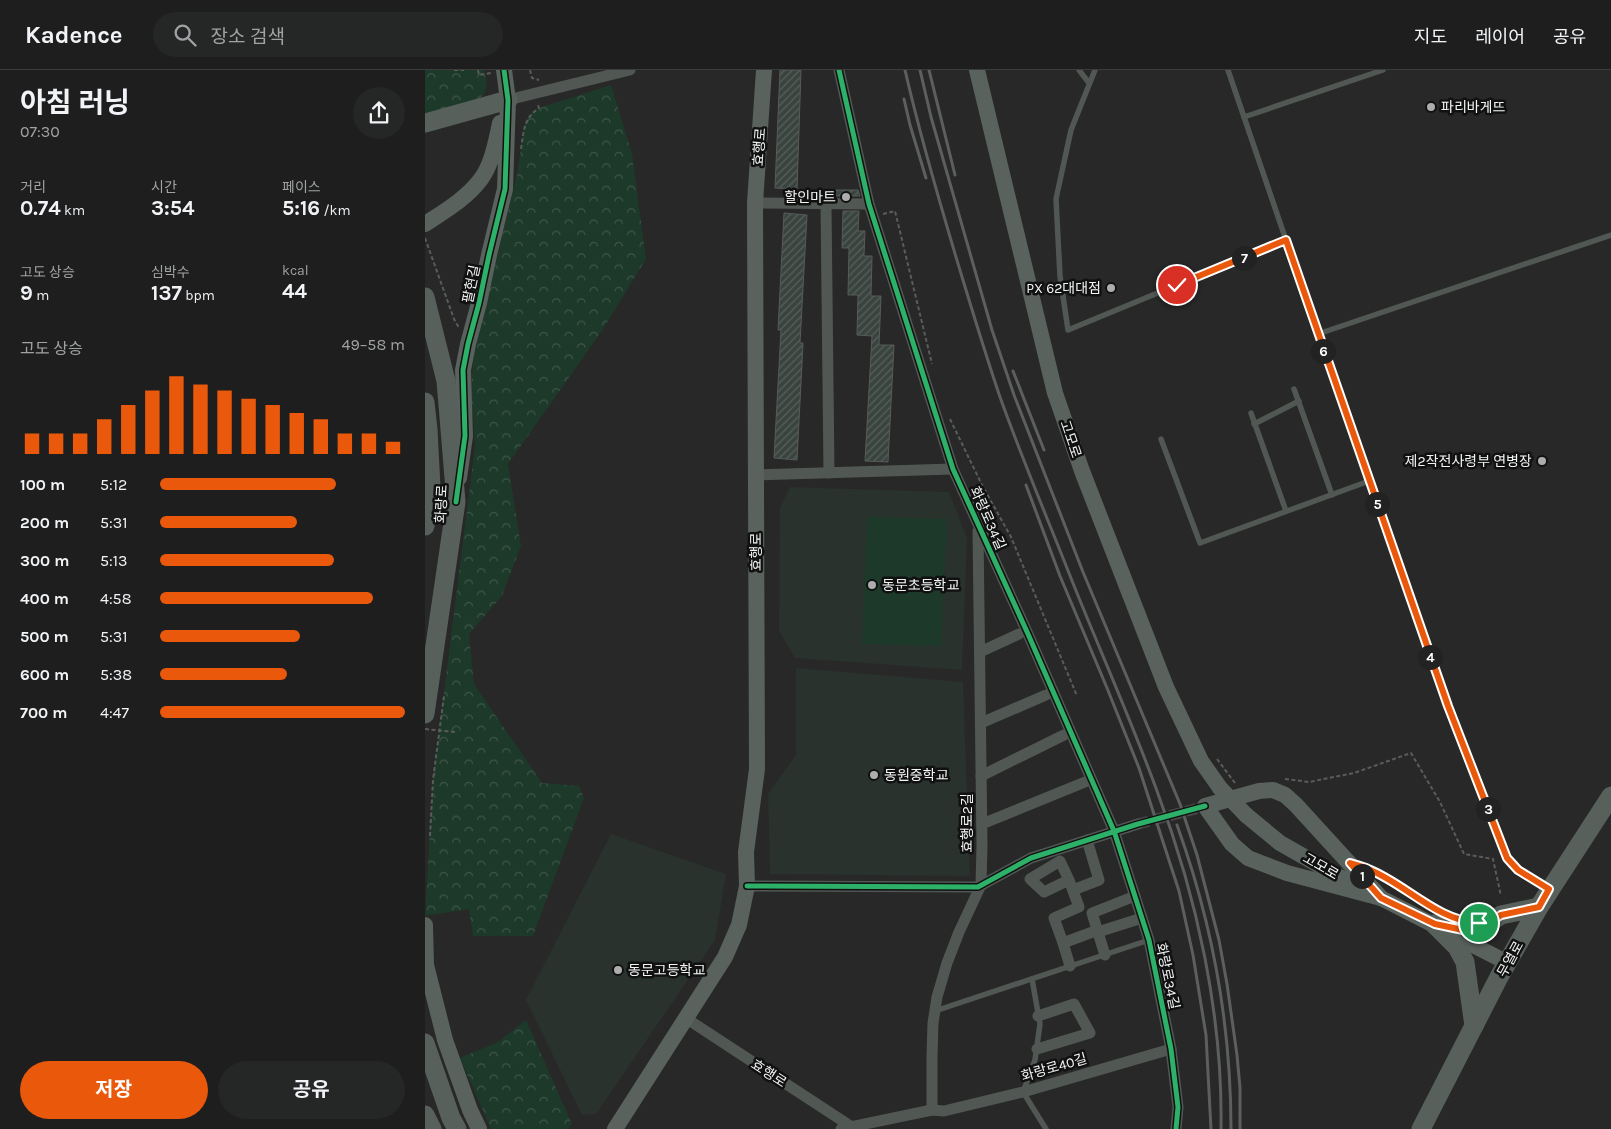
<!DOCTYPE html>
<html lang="ko">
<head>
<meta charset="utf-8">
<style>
	:root { --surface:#1d1e1d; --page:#252726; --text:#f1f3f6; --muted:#a0a2a4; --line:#3b3c3b; --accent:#ea580c }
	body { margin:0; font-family:Karla,"Noto Sans KR",sans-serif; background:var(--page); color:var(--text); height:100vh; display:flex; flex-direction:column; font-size:19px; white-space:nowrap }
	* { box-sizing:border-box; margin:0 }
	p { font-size:16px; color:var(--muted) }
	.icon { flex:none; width:28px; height:28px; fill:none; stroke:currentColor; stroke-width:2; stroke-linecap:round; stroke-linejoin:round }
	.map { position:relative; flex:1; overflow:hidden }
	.panel { display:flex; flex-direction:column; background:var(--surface); width:425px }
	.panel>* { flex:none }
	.pin { position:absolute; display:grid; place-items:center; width:42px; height:42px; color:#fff; margin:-21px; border:2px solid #fff; border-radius:50%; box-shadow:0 1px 5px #0007 }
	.km { position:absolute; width:25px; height:25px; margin:-12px; border-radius:50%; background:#222; color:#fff; font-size:14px; line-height:25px; text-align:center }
	.round { display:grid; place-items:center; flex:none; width:52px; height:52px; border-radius:26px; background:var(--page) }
	.head { display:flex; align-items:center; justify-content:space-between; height:85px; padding:0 20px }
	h1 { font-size:28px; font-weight:700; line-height:38px }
	.metrics { display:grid; grid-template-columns:repeat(3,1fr); gap:8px; height:85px; padding:5px 20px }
	.metrics div { display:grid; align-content:center }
	.metrics b { font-size:21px; font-weight:700 }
	.metrics small { font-size:14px; font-weight:400 }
	.metrics p { font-size:14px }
	.chart { height:140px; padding:10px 20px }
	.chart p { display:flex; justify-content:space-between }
	.chart svg { width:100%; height:90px; margin-top:5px; stroke:var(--accent); stroke-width:6 }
	.primary-button { display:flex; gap:10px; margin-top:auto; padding:10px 20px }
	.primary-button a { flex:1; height:58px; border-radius:30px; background:var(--accent); color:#fff; font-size:20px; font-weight:700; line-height:58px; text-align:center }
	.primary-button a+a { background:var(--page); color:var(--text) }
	ul { padding:0 20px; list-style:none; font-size:16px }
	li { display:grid; grid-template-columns:80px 60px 1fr; align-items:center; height:38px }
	li i { height:12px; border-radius:6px; background:var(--accent) }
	header { display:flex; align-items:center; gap:30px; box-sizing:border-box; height:70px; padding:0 25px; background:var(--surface); border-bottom:1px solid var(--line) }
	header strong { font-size:24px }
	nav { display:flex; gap:28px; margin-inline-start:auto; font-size:18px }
	.search { width:350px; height:45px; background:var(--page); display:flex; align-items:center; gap:12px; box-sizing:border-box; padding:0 18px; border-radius:28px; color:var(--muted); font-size:19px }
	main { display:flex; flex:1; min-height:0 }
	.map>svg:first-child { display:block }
	.built { fill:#2a322d }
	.forest { fill:url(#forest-crowns) }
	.garden { fill:#1d392a }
	.building { fill:url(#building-hatch); stroke:#595a5a }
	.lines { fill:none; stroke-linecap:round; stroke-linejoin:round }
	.street-tunnel { stroke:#464746; stroke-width:11; stroke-dasharray:11 5.5; stroke-linecap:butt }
	.path { stroke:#595d5a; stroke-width:2; stroke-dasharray:4 2.5; stroke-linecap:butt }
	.lane { stroke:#515853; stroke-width:5.5 }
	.street { stroke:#515853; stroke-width:11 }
	.secondary { stroke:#59625d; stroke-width:16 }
	.primary { stroke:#57605b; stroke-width:19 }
	.rail { stroke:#5d5f5e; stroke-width:3 }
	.path-bridge { stroke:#595d5a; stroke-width:2; stroke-dasharray:4 2.5; stroke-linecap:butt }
	.secondary-bridge { stroke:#59625d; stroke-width:16 }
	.cycleway-casing { stroke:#101110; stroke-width:8 }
	.cycleway { stroke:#2db169; stroke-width:5 }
	.route-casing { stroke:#fff; stroke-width:10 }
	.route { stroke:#ea580c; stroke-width:6 }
	.poi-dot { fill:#acadac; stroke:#101110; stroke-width:2 }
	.labels { text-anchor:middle; stroke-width:5; stroke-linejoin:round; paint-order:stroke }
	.poi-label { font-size:14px; fill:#f3f5f4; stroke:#101110; text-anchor:start }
	.street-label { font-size:14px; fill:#f3f5f4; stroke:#101110 }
</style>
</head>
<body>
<header>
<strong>Kadence</strong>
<div class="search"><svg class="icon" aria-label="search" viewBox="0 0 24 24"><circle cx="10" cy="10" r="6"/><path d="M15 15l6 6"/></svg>장소 검색</div>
<nav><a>지도</a><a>레이어</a><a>공유</a></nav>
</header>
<main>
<section class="panel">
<div class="head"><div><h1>아침 러닝</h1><p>07:30</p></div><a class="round"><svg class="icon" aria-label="share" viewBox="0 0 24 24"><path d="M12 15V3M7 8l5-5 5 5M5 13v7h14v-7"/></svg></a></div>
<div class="metrics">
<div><p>거리</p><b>0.74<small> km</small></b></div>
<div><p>시간</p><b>3:54</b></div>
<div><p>페이스</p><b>5:16<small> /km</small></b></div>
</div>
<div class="metrics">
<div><p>고도 상승</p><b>9<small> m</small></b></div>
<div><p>심박수</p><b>137<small> bpm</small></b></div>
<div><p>kcal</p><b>44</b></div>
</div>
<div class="chart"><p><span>고도 상승</span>49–58 m</p>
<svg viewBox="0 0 160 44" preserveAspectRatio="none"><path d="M5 44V34M15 44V34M25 44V34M35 44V27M45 44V20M55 44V13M65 44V6M75 44V10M85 44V13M95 44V17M105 44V20M115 44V24M125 44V27M135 44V34M145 44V34M155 44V38"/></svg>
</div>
<ul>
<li><b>100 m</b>5:12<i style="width:72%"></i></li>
<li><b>200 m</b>5:31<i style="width:56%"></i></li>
<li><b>300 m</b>5:13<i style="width:71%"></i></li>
<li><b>400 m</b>4:58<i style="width:87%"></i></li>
<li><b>500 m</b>5:31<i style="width:57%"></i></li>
<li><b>600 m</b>5:38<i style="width:52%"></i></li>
<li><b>700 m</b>4:47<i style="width:100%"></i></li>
</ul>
<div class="primary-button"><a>저장</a><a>공유</a></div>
</section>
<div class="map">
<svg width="1186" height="1059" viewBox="0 0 1186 1059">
	<defs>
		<pattern id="forest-crowns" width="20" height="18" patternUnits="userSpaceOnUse" patternTransform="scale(1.25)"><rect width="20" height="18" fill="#1d392a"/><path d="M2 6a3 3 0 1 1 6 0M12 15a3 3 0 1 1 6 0" fill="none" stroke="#3e564a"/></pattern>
		<pattern id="building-hatch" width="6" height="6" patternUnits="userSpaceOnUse" patternTransform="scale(1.25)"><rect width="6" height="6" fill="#3a443f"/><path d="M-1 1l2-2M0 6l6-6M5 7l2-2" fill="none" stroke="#57605b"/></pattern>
	</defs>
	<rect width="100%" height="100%" fill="#272827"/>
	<g class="built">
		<polygon points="365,417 524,422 542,468 537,600 370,588 354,561 355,438"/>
		<polygon points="371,598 538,612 545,806 345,804 343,724 371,685"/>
		<polygon points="186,764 301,804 290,870 171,1044 157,1045 101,930"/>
	</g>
	<g class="forest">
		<polygon points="0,0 59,0 62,13 60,22 48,37 0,50"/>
		<polygon points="186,15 207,84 221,189 176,262 83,394 96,476 77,526 44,564 49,614 117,713 154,716 159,728 108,866 48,866 44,839 0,846 8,710 50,376 46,318 49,283 92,104 100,53 106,43 114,38"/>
		<polygon points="101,950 147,1054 143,1059 66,1059 35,988 73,972"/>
	</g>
	<polygon class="garden" points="442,447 522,449 516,576 437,574"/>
	<g class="building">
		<polygon points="355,0 376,0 372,119 350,118"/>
		<polygon points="402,120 433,120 435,126 401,126"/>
		<polygon points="418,141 434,141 433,161 440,161 439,186 447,186 446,226 456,226 454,275 469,275 463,392 440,391 447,266 432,265 433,225 423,225 424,178 417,178"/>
		<polygon points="359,143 382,145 375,273 378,273 372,390 349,388 356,260 353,260"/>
	</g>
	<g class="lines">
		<polyline class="street-tunnel" points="713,754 774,738"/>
		<g class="path">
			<polyline points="29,0 39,0"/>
			<polyline points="53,0 54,5 66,3"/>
			<polyline points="105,0 107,8 114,10"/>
			<path d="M96,79c3,-18 2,-30 18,-41l-1,-3"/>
			<polyline points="458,144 470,141 507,294"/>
			<polyline points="0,168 29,249 34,258"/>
			<polyline points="525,349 557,415 586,467 652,626"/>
			<polyline points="792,689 810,713"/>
			<polyline points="860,709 884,712 929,703 986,683 1015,732 1039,784 1068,789 1076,826"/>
			<polyline points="5,766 8,710 19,626"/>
			<polyline points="953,804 1011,839"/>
		</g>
		<g class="lane">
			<polyline points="654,0 664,13"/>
			<polyline points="670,0 646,60 631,129 635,206 643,260 861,170"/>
			<polyline points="803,0 893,264 1023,636 1082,788 1093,800 1123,818"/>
			<polyline points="819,47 958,0"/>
			<polyline points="893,264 1186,165"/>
			<polyline points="869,319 907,425"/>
			<polyline points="826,343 861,441"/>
			<polyline points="829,354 874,331"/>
			<polyline points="736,369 775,473 944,411"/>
			<polyline points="607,909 615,954 610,990 598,1022 621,1059"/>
			<polyline points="510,941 724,870"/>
		</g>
		<g class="street">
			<polyline points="414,0 444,134 528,399 603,564 689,761 724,870 746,979 753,1037 751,1059"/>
			<polyline points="83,30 205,0"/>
			<polyline points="330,133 444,134"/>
			<polyline points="401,134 404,403"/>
			<polyline points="331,405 528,399"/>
			<polyline points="555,582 594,564"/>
			<polyline points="556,653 621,625"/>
			<polyline points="556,706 639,665"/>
			<polyline points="557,754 660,712"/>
			<polyline points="322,816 553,817 606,788 713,754"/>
			<polyline points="648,820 674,810 662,770"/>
			<polyline points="673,862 717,848"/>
			<polyline points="638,873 629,848 654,837 644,810 619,822 605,809 635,791 644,810"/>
			<polyline points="680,885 667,843 710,826"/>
			<polyline points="645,896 638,873 673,860"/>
			<polyline points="262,949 427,1057"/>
			<polyline points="612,979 665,963 649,934 613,946"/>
			<polyline points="507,1040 507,987 508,953 512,927 522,893 534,862 556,815 557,775 553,461"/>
			<polyline points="416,1059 507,1040 519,1041 598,1022 746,979"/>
		</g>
		<g class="secondary">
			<polyline points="552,0 630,323 657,401 741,617 776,691 795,718"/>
			<path d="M0,154c20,-13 42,-26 56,-45 11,-15 15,-37 19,-56"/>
			<polyline points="34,408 40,366 38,300 43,274 54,233 64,185 80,119 83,30 79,0"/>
			<polygon points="848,720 860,725 871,735 956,828 862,803 823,788 807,774 780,736 834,721"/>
			<polyline points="821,745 855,773 913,806 1083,893"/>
			<polyline points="0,855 1,895 20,970 45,1040 54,1059"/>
			<polyline points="190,1059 300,887 314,855 322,816 321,782 332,699 330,133 339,0"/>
		</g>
		<g class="primary">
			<polyline points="0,53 83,30"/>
			<polyline points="0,227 21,311 31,432 0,644"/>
			<polyline points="0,332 3,359 6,417 0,456"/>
			<polyline points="1009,854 1032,877 1040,892 1049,956"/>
			<polyline points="1009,854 1038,860 1060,856 1076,845 1114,837"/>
			<polyline points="0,973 26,1048 32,1059"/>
			<polyline points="0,1045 7,1059"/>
			<polyline points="996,1059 1074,907 1114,837 1186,726"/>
		</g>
		<g class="rail">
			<path d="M480,0c17,74 39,148 61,220 11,36 22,72 34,107 20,56 43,111 65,166 30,77 64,151 92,228 40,106 66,224 64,338"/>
			<polyline points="495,0 506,47 567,260 589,325 658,502 755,734 772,785 794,870 802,914 812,985 815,1018 815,1059"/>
			<polyline points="504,0 530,105"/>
			<polyline points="479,29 485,55 501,108"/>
			<polyline points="588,301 619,380"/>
			<polyline points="601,415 635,506 682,618 714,698 754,821 768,885 781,965 786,1059"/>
			<path d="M752,755c35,97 54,201 54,304"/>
		</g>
		<polyline class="path-bridge" points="0,659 30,662"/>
		<polyline class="secondary-bridge" points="795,718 821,745"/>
		<defs>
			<g id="cycleway">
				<polyline points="414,0 444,134 528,399 603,564 689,761 724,870 746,979 753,1037 751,1059"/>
				<polyline points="31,432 40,366 38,300 43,274 54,233 64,185 80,119 83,30 79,0"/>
				<polyline points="322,816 553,817 606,788 713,754 780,736"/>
			</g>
		</defs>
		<use href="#cycleway" class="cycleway-casing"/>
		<use href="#cycleway" class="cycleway"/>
	</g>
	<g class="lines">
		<defs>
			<path id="route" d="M752,215l109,-45 162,466 59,152 11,12 31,19 -10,18 -38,8 -16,11 -22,4 -28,-6 -54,-26 -31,-35c6,2 13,3 18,6 38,15 69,52 111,54"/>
		</defs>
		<use href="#route" class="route-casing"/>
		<use href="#route" class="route"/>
	</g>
	<g class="poi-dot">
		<circle cx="1006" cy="37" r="5"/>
		<circle cx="421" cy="127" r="5"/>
		<circle cx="686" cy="218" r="5"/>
		<circle cx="1117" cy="391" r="5"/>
		<circle cx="447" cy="515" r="5"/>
		<circle cx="449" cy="705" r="5"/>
		<circle cx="193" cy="900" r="5"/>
	</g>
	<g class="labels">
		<g class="poi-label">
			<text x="1016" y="42">파리바게뜨</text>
			<text x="411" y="132" text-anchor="end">할인마트</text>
			<text x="676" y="223" text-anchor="end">PX 62대대점</text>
			<text x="1107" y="396" text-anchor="end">제2작전사령부 연병장</text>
			<text x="457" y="520">동문초등학교</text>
			<text x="459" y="710">동원중학교</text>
			<text x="203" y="905">동문고등학교</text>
		</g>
		<g class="street-label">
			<text transform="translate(334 77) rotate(-86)" y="5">효행로</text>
			<text transform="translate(46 214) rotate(-78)" y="5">팔현길</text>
			<text transform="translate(646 369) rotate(71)" y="5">고모로</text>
			<text transform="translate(16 434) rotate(-87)" y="5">화랑로</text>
			<text transform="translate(563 448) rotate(66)" y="5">화랑로34길</text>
			<text transform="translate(331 482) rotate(-90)" y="5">효행로</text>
			<text transform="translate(542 753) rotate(-90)" y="5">효행로2길</text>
			<text transform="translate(896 796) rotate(30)" y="5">고모로</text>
			<text transform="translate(1085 889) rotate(-61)" y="5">무열로</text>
			<text transform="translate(743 906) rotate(78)" y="5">화랑로34길</text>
			<text transform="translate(629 997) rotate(-16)" y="5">화랑로40길</text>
			<text transform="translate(344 1003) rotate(33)" y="5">효행로</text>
		</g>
	</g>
</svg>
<div class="pin" style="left:1054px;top:853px;background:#1e9e55"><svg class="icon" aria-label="arrive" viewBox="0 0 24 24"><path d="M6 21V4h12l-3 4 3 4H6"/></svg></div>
<div class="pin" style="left:752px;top:215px;background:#d93025"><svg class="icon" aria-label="check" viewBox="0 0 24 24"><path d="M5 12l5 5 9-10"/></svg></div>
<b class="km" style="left:937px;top:806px">1</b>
<b class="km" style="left:1063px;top:739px">3</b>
<b class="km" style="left:1005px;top:587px">4</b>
<b class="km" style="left:952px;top:434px">5</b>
<b class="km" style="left:898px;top:281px">6</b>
<b class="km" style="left:819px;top:188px">7</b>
</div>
</main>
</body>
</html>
